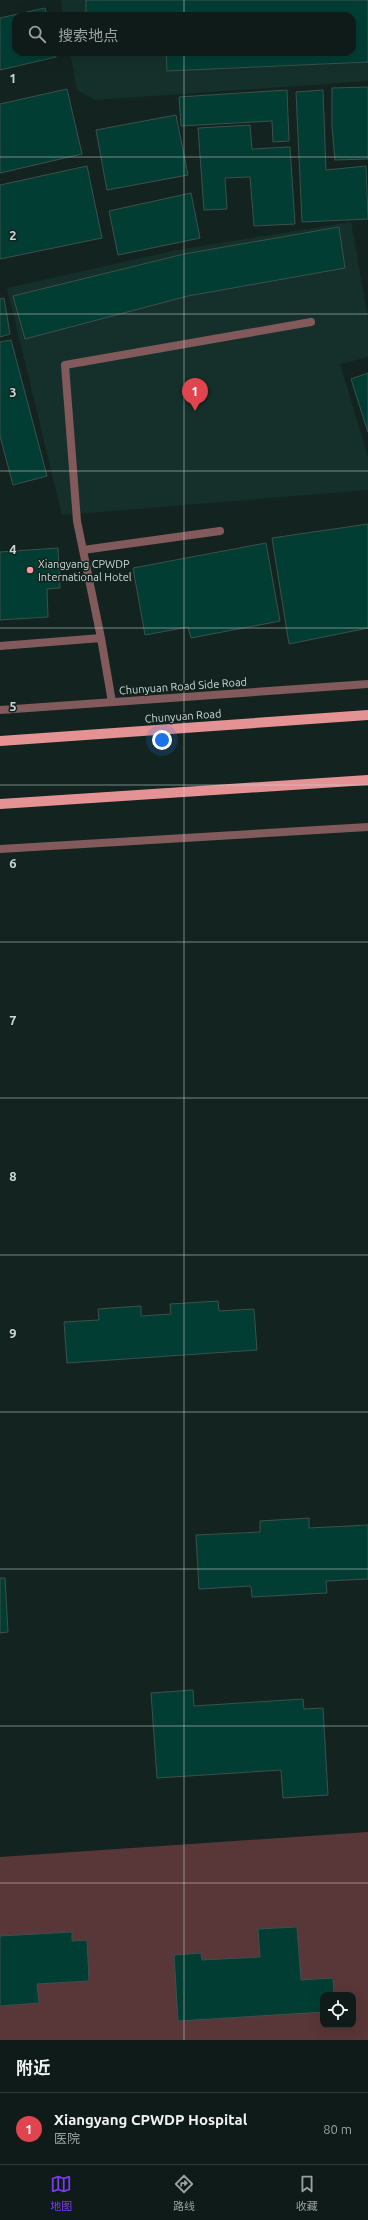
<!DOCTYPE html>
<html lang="zh">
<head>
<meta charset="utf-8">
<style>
  body { margin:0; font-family:Ubuntu,"Noto Sans SC",sans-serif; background:#172421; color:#f1f3f6 }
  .controls { position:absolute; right:12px; bottom:12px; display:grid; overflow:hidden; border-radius:8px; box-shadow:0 4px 16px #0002 }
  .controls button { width:36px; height:36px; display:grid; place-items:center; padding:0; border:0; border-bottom:1px solid #2e3937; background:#0e1b18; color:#f1f3f6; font:20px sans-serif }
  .you { position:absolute; left:162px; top:740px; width:14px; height:14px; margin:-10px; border:3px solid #fff; border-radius:50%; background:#1a73e8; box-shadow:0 0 0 6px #1a73e833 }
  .badge { display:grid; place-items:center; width:26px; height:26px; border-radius:50%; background:#7c3aed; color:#fff; font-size:13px; font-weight:700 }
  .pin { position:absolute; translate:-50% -33px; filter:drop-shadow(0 1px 2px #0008) }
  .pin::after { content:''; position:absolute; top:21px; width:14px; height:12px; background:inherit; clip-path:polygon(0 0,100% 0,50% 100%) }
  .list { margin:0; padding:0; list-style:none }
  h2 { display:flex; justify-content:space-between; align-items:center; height:52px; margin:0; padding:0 16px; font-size:17px }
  h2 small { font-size:13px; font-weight:400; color:#9ba1a2 }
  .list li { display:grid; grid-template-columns:26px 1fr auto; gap:12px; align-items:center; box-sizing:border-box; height:72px; padding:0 16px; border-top:1px solid #2e3937 }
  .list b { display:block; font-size:15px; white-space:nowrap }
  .list p { margin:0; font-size:13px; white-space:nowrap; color:#9ba1a2 }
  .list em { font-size:13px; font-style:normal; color:#9ba1a2 }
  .icon { flex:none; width:22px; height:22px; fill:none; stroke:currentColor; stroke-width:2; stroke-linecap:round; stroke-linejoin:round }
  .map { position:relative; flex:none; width:368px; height:2040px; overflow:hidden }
  .search { position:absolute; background:#0e1b18; box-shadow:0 4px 16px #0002; left:12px; right:12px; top:12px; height:44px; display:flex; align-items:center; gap:10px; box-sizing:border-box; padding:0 14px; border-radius:12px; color:#9ba1a2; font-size:15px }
  .sheet { height:124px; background:#0e1b18 }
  nav { display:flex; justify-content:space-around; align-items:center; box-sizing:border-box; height:56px; border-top:1px solid #2e3937; background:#0e1b18; font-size:11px; color:#9ba1a2 }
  nav a { display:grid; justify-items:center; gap:2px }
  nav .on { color:#7c3aed }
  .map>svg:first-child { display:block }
</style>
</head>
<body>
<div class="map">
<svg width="368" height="2040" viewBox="0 0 368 2040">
  <rect width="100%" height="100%" fill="#132420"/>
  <!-- built -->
  <path fill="#15302a" d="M61,0H368V81L95,100L77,90L70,52H352V16H63Z
    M351,222L368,318V357L340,364L368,457V490L62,515L7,288L177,250Z"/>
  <!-- green -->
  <path fill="#593637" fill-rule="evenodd" d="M368,1832V2040H0V1857ZM323,1995H353V2025H323Z"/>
  <!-- building -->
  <path fill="#023d33" stroke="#3d504c" d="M86,0H368V62L167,71L166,52H352V16H86Z
    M45,8L47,16H16V52H55L56,57L0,70V18Z
    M368,87V159L335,160L332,127V88Z
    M67,89L82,154L0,173V104Z
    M287,90L289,141L273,142L272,121L181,126L179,97Z
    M323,90L326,170L366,166L368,219L302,222L296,92Z
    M176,115L188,175L107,190L96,130Z
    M250,125L252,149L290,147L295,224L254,226L250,177L225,178L227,209L204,210L198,128Z
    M87,166L102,238L0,259V185Z
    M191,193L200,238L118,255L109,211Z
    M339,227L345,268L188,296L25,339L13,296L184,254Z
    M4,298L10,334L0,337V299Z
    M11,340L47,476L13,485L0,436V342Z
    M368,373V432L351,379Z
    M368,524V628L289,644L272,538Z
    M266,543L280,621L191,638L188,627L145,635L133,568Z
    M58,548L60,588L47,589L48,617L0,620V552Z
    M218,1301L219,1311L254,1309L257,1350L67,1363L64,1322L99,1320L98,1309L141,1306V1316L171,1314L170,1304Z
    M309,1518V1528L368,1525V1579L326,1581L327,1593L252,1597L251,1586L199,1589L196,1535L260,1532V1521Z
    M0,1578H5L8,1632L0,1633Z
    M193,1690L194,1706L303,1699L304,1709L323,1708L328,1795L283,1798L281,1770L157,1778L151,1693Z
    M297,1927L301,1980L333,1978L334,1995H323V2012L178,2021L174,1955L201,1953L202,1960L260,1957L258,1929Z
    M72,1932V1941L87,1940L89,1981L37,1984L39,2003L0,2006V1936Z"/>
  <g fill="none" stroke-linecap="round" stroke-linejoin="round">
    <!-- service -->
    <path stroke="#825a5b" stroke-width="8" d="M83,550L220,531
      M101,638L77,521L65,365L311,322
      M0,646L101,638L112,702"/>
    <!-- tertiary -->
    <path stroke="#825a5b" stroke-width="8" d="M0,710L368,684
      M0,849L368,827"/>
    <!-- primary -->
    <path stroke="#e59295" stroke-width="10" d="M0,741L368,715
      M0,804L368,780"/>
  </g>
  <!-- grid -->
  <path fill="none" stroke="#ccd7d4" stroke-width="1" stroke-opacity="0.55" d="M184,0V16M184,52V2040M0,157H368M0,314H368M0,471H368M0,628H368M0,785H368M0,942H368M0,1098H368M0,1255H368M0,1412H368M0,1569H368M0,1726H368M0,1883H368"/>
  <!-- markers -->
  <circle fill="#f59b9d" stroke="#132420" stroke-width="1.5" cx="30" cy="570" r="4"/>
  <g text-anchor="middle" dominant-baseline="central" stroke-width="3" stroke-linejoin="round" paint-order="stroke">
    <!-- poi labels -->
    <g font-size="11" fill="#ccd7d4" stroke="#132420" text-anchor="start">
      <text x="38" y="564">Xiangyang CPWDP<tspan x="38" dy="13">International Hotel</tspan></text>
    </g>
    <!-- street labels -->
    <g font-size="11" fill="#ccd7d4" stroke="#132420">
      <text transform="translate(183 686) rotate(-4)">Chunyuan Road Side Road</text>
      <text transform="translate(183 716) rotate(-4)">Chunyuan Road</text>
    </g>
  </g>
  <g font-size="13" text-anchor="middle" font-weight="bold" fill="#ccd7d4" stroke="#132420" stroke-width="3" stroke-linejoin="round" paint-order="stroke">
    <text x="13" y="83">1</text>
    <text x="13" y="240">2</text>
    <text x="13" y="397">3</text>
    <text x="13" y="554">4</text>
    <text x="13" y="711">5</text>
    <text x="13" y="868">6</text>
    <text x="13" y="1025">7</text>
    <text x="13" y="1181">8</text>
    <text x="13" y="1338">9</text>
  </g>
</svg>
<div class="controls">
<button><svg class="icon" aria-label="locate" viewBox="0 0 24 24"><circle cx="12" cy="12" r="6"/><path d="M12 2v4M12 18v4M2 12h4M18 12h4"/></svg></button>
</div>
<div class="you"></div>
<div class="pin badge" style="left:195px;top:411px;background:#e0444e">1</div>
<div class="search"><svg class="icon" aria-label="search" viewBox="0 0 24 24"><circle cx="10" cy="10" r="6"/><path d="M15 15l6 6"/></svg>搜索地点</div>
</div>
<section class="sheet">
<h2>附近<small></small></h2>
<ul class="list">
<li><span class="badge" style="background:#e0444e">1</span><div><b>Xiangyang CPWDP Hospital</b><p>医院</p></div><em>80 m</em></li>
</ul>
</section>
<nav>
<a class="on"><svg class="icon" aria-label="map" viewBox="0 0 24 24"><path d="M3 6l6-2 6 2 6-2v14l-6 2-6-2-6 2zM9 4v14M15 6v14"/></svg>地图</a>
<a><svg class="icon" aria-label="directions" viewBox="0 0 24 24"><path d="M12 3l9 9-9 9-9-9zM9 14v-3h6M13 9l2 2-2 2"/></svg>路线</a>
<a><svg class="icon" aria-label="saved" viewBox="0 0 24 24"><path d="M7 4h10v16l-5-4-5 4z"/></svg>收藏</a>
</nav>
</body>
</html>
